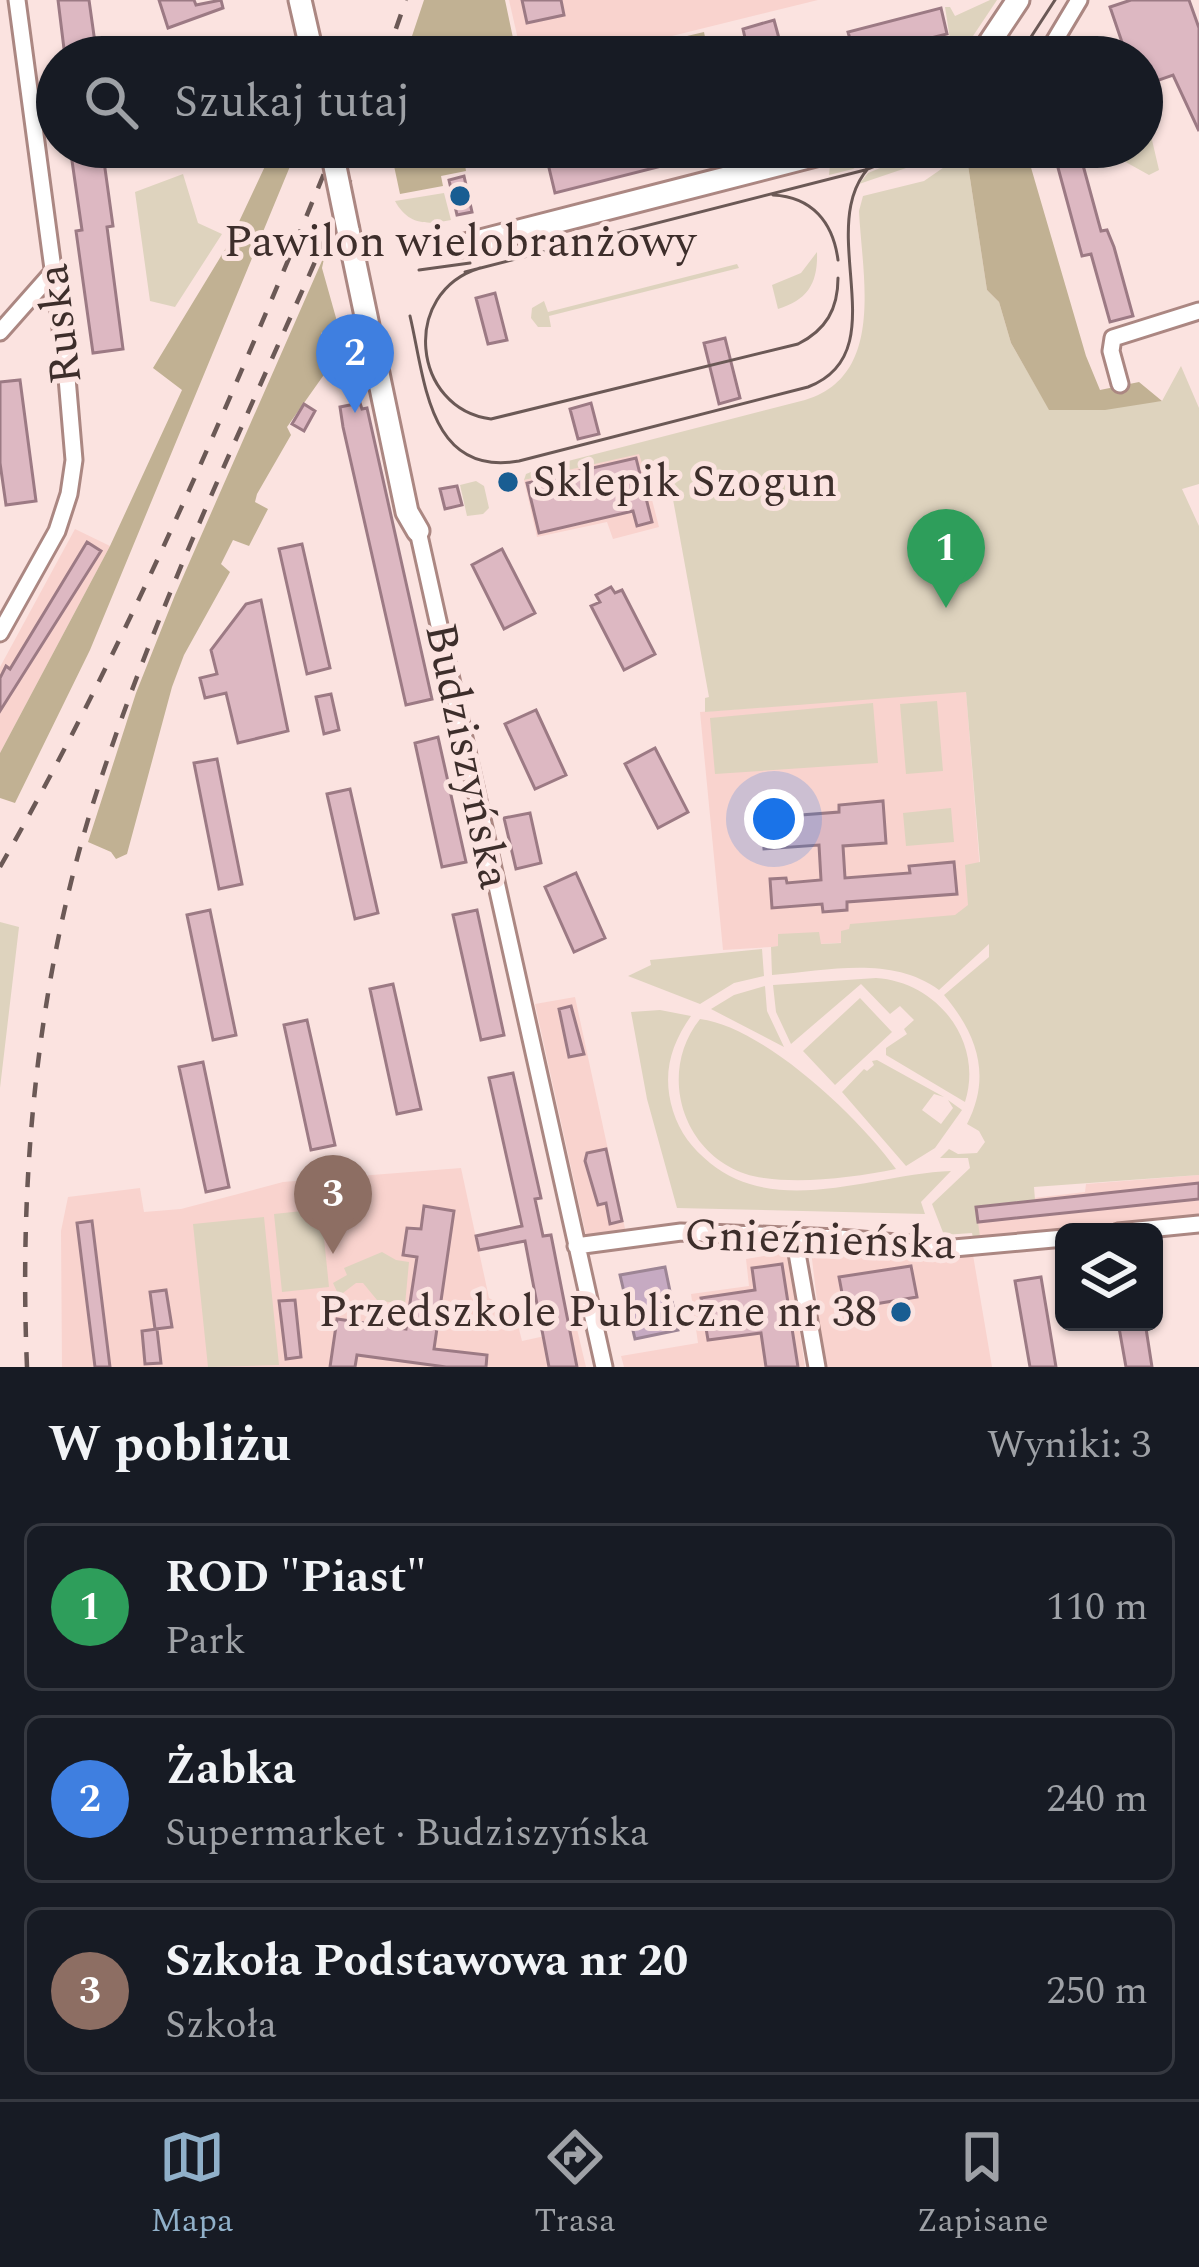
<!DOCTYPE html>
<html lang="pl">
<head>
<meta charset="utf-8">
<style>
  body { margin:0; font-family:Spectral,serif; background:#20242c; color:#f1f3f6 }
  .controls { position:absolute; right:36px; bottom:36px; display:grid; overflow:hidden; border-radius:18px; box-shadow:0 3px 9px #0004 }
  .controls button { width:108px; height:108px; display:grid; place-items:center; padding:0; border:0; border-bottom:3px solid #363941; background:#171b24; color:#f1f3f6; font:60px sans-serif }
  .you { position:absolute; left:774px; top:819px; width:42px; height:42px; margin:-30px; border:9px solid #fff; border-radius:50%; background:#1a73e8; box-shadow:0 0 0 18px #1a73e833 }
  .badge { display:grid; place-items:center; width:78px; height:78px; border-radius:50%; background:#90b0c9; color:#fff; font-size:39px; font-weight:700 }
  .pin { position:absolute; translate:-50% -99px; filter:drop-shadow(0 3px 6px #0008) }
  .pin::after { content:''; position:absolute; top:63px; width:42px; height:36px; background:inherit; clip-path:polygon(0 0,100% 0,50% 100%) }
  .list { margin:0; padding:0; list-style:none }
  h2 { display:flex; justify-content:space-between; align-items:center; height:156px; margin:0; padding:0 48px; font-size:51px }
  h2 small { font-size:39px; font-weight:400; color:#9ea1a6 }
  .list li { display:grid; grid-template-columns:78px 1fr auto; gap:36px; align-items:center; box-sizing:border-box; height:168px; margin:0 24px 24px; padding:0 24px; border:3px solid #363941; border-radius:18px }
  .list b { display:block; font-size:45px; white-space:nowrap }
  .list p { margin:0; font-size:39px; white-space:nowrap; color:#9ea1a6 }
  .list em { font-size:39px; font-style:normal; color:#9ea1a6 }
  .icon { flex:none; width:66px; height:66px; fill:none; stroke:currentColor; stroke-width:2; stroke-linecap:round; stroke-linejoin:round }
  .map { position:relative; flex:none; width:1199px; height:1367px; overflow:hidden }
  .search { position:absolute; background:#171b24; box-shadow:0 3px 9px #0004; left:36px; right:36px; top:36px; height:132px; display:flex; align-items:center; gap:30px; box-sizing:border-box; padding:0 42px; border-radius:66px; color:#9ea1a6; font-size:45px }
  .sheet { height:732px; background:#171b24 }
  nav { display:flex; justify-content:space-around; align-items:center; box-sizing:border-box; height:168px; border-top:3px solid #363941; background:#171b24; font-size:33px; color:#9ea1a6 }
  nav a { display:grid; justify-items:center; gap:6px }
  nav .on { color:#90b0c9 }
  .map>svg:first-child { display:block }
</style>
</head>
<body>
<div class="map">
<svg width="1199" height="1367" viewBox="0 0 1199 1367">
  <rect width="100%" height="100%" fill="#fbe3e0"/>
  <!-- built -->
  <path fill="#f9d3ce" d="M509,0H818L587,57H522Z
    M640,453L659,527L613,539L607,522L537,537L524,480Z
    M75,529L110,546L0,753V667Z
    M966,691L985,934L723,950L700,712Z
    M575,997L626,1233L587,1240L535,1004Z
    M461,1168L489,1298L515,1313L522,1341L577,1329L586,1367H62L61,1231L68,1197L140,1188L144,1212L181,1209L283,1182Z
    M1199,1175V1215L977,1239L974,1205L1085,1192L1086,1184Z
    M811,1251L973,1255L992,1367H825Z
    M788,1252L805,1367H624L621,1356L698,1343L691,1294L749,1286L746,1259Z"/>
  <!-- green -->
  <path fill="#ded3be" d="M990,0H997L959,57H902L912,54V49L950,39L945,7H950L955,16Z
    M1149,127L1159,170L1149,175L1122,160L1118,147H1142V129Z
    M873,147H890L853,169L829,175L830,165L839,158Z
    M931,147H946L909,167L859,184L868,173Z
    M966,152L987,290L999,302L1011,343L1049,409L1162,401L1181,366L1199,408V484L1182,489L1199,526V1175L1034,1187L1035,1200L976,1207L980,1237L973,1238L972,1233L944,1235L932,1204L970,1168L968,1158H940L949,1149L958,1154L977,1153L985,1142L979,1131L967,1124C992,1076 977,1034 944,995L989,957V944L939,990C891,955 827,971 772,975L771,947L778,946V934L819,932L821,944L841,943V931L849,929L850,924L955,915L968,905L965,865L980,862L966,692L705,712V698L709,697L666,461L643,466L639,454L524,480L526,474L541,468L805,400C886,376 862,276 859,211L863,196L924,181Z
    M183,174L198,223L222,234L175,307L150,301L135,192Z
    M444,193L451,220C427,225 408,225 395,201Z
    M817,252C818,283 808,300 778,309L772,285L801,273Z
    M737,264L739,268L549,316L551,327H538L531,318L532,308L544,301L548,312Z
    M476,481L484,486L489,508L483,514L467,516L460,485Z
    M937,701L943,771L906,774L900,704Z
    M873,703L878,763L715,774L710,718Z
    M951,808L954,842L906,846L903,813Z
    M0,922L19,927L0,1088Z
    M762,949L764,976L734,983L700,1004L628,976L651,965L650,960Z
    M876,978C938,982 984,1042 965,1102L886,1055V1048L907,1034L904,1029L914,1020L900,1006L890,1014L861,984L791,1044L776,1012L773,985Z
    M765,986L767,1011L784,1047L711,1009L734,995Z
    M860,998L892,1032L835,1085L803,1051Z
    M660,1010L691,1016C670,1046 662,1075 673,1111C680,1133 692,1148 710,1163C778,1218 873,1174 951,1171L921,1202L925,1214L677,1208L647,1099L631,1012Z
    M700,1019C763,1027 857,1115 896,1169C856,1177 804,1184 764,1178C688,1168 653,1078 700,1019Z
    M877,1060L944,1097L934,1094L922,1110L941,1124L953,1108L948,1100L962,1110L935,1148L906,1166L842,1092L864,1069L867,1071L874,1065L872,1061Z
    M321,1209L329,1287L282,1292L274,1214Z
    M264,1217L279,1365L208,1367L193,1224Z
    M382,1252L396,1260L409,1262L405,1305L377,1300L363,1283H356L339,1296L333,1283L347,1275L344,1268Z"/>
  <!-- forest -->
  <path fill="#c1b193" d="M424,0H505L517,57H405Z
    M704,32L709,57H634L632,49Z
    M274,147H298L90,650L15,803L0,798V753L110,546L182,390L153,368L229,243Z
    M390,147H462L466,171L441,176L443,186L400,194Z
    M974,147H1025L1086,356L1100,390L1139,382L1162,401L1105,410H1049L1011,343L999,302L987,290L966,152Z
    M325,254L322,268L338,325L321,333L328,369L287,427L291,435L257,494L255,502L268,509L249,546L233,540L221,564L230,572L184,655L172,687L127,854L116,859L111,852L88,842L136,693L175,595Z"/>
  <!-- water -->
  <path fill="#c6aac2" stroke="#9d8595" stroke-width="3" d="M665,1267L678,1330L635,1339L620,1275Z"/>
  <!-- building -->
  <path fill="#ddb8c2" stroke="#9c7a84" stroke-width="3" d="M58,0H89L97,57H65Z
    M159,0H194L196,5L221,0L223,8L168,28Z
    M522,0H561L564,15L527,23Z
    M1131,0H1189L1199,28V131L1173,75L1142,86V57H1127L1110,7Z
    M941,8L947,34L855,57L848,32Z
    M774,20L780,42L748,51L743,29Z
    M70,147H102L113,226L107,227L123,349L93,353L76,231L82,230Z
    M561,147H653L658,167L555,193L545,151Z
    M1078,147L1101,231L1107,230L1114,247L1133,316L1110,322L1091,254L1082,256L1054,153Z
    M464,176L472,212L457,215L449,180Z
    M495,293L507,340L488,344L476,298Z
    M725,338L740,398L719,404L704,343Z
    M20,380L36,501L6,505L0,463V382Z
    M360,403L362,409L367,408L432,699L406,705L343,427L340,407Z
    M591,403L599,434L578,439L570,409Z
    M304,404L315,411L304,431L292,424Z
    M636,458L652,522L637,526L633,511L539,533L527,483Z
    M457,486L462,505L445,509L440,489Z
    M87,542L101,551L0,711V678L6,666L10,669Z
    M302,544L330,668L307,674L279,549Z
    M502,549L535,613L504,629L472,565Z
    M611,587L615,593L622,590L655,654L624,670L591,606L600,602L596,595Z
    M261,600L288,731L238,743L226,693L205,698L200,678L217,674L211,650L246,604Z
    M331,694L339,730L324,734L316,697Z
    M536,710L566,775L535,789L505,724Z
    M438,737L466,862L442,867L415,743Z
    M655,748L688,812L658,828L625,764Z
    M217,759L242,884L219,889L194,763Z
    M350,789L378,913L355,919L327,794Z
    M883,801L886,843L843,846L845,878L910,873L909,866L954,862L957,894L847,902V910L823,912L822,904L772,908L770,879L786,878L787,883L821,880L819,845L764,849L761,818L839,812V805Z
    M530,813L541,863L516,869L504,818Z
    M576,873L605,938L574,952L545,887Z
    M210,910L236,1035L213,1040L187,915Z
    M477,910L504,1035L481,1040L453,915Z
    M393,984L421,1109L397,1114L370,989Z
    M571,1006L584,1054L569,1057L559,1009Z
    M307,1020L335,1145L311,1150L284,1025Z
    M203,1062L229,1187L206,1192L179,1067Z
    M513,1073L541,1198L535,1199L543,1236L551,1235L577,1367H549L525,1241L479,1250L476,1236L522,1226L489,1078Z
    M606,1149L622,1221L610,1224L606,1203L598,1205L585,1161L587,1153Z
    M1199,1183V1199L978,1222L976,1207Z
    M424,1206L454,1211L434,1349L487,1355L486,1367H446L357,1355L355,1367H330L337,1319L406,1329L417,1257L403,1255L407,1228L421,1229Z
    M92,1221L110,1367H95L77,1223Z
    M782,1264L798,1367H766L761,1333L708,1340L701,1298L755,1290L752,1268Z
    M911,1266L917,1297L845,1309L839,1277Z
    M1041,1277L1056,1367H1030L1015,1281Z
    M166,1290L172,1327L155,1329L150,1292Z
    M295,1300L301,1357L286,1359L279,1301Z
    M1118,1322H1145L1152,1367H1126Z
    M157,1329L161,1363L145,1364L142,1331Z"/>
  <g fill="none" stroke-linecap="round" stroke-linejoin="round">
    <defs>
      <path id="street" d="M1045,57L1079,0
        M0,332L54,271
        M1120,384L1111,351L1113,338L1199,311
        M418,531L604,1367
        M0,633L57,531L69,494L74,460L66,366L17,0
        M1118,1232L1199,1224
        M794,1236L817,1367
        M576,1246L681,1232L839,1238L954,1248L1064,1238"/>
      <path id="secondary" d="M300,0L313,57
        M980,57L1018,0
        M348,230L407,512L418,531
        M461,246L847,147"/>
    </defs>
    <!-- street casing -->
    <use href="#street" stroke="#ab8782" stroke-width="21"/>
    <!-- secondary casing -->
    <use href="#secondary" stroke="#ab8782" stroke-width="27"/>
    <!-- street -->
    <use href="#street" stroke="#fff" stroke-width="15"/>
    <!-- secondary -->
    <use href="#secondary" stroke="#fff" stroke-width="21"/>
    <!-- tram -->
    <path stroke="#6b5956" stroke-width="3" d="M1018,57L1055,0
      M773,195C812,197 833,222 838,260
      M480,268C400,292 412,409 491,419L798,344C826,330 838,309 838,278
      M419,270L470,263
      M465,272L865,170L922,147
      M410,316C425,379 428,477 519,461L808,387C907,349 796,206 888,152"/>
    <!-- rail -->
    <path stroke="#6b5956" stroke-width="4.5" stroke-dasharray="15 15" stroke-linecap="butt" d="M386,57L406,0
      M0,867C132,636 234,392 335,147
      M27,1367C19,1181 36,989 91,810C162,581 273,368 364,147"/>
    <defs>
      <path id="secondary-bridge" d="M331,147L348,230"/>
    </defs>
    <!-- secondary-bridge casing -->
    <use href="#secondary-bridge" stroke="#ab8782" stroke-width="27" stroke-linecap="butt"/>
    <!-- secondary-bridge -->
    <use href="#secondary-bridge" stroke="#fff" stroke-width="21"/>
  </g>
  <!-- markers -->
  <g fill="#195d92" stroke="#fbe3e0" stroke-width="4.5">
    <circle cx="460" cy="196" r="12"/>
    <circle cx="508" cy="482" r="12"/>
    <circle cx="901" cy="1312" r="12"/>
  </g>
  <g text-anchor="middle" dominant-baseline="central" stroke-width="10" stroke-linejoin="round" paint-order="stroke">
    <!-- poi labels -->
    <g font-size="45" fill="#3d2e2b" stroke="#fbe3e0">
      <text x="460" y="242">Pawilon wielobranżowy</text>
      <text x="532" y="482" text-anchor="start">Sklepik Szogun</text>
      <text x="877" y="1312" text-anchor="end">Przedszkole Publiczne nr 38</text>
    </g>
    <!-- street labels -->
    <g font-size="45" fill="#3d2e2b" stroke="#fbe3e0">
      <text transform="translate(60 324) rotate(-97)">Ruska</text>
      <text transform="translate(467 756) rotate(78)">Budziszyńska</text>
      <text transform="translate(820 1240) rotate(2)">Gnieźnieńska</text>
    </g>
  </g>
</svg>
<div class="controls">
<button><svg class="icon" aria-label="layers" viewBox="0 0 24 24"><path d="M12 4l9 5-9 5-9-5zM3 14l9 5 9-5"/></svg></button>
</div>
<div class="you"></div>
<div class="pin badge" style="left:946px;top:608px;background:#2e9e5b">1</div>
<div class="pin badge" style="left:355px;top:413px;background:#3f7fe0">2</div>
<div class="pin badge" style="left:333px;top:1254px;background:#8d6e63">3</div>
<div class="search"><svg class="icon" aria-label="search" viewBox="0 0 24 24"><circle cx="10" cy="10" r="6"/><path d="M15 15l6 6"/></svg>Szukaj tutaj</div>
</div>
<section class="sheet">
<h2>W pobliżu<small>Wyniki: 3</small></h2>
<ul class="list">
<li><span class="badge" style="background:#2e9e5b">1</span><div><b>ROD &quot;Piast&quot;</b><p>Park</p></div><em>110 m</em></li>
<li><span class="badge" style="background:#3f7fe0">2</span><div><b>Żabka</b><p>Supermarket · Budziszyńska</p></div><em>240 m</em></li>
<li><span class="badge" style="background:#8d6e63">3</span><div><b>Szkoła Podstawowa nr 20</b><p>Szkoła</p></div><em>250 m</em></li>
</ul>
</section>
<nav>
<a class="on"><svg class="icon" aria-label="map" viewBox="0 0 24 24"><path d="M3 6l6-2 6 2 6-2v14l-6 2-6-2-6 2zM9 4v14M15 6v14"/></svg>Mapa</a>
<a><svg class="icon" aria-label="directions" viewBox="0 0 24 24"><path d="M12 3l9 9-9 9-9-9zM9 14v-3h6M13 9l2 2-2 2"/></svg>Trasa</a>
<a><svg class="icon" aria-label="saved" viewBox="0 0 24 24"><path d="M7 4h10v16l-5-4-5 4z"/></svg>Zapisane</a>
</nav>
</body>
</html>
